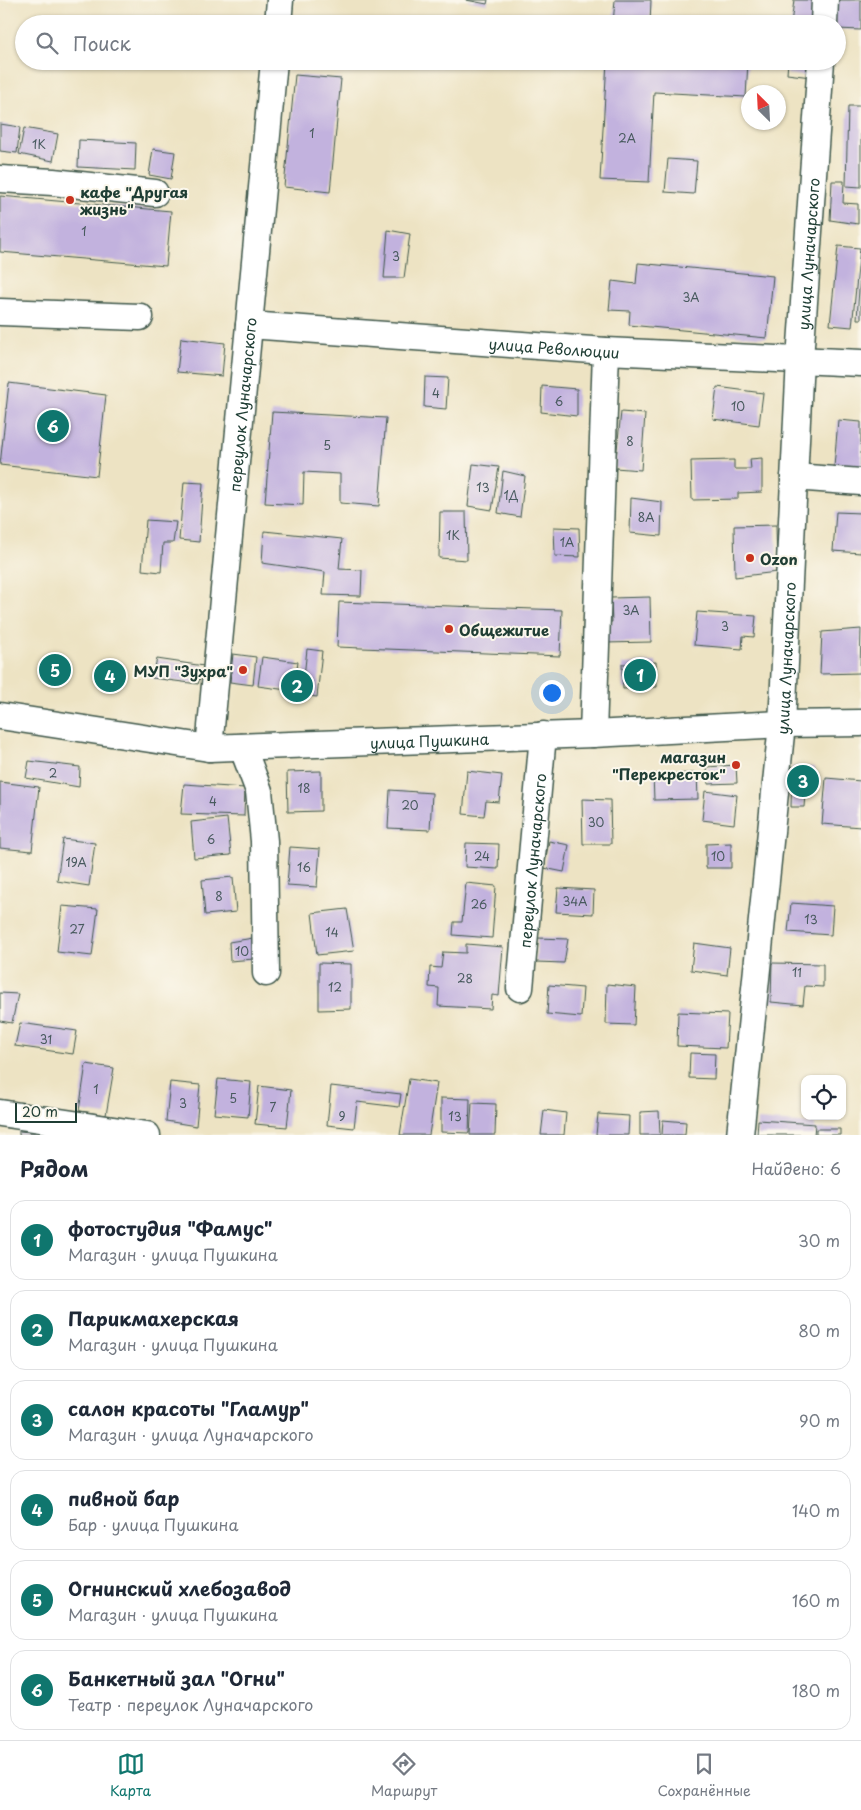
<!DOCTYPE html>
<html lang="ru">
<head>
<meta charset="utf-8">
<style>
  body { margin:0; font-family:"Playpen Sans",sans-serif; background:#f6f6f7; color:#1f2937 }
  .controls { position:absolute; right:15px; bottom:15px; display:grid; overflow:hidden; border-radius:10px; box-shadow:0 1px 4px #0004 }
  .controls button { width:45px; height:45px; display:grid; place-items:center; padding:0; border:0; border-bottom:1px solid #e0e1e3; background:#fff; color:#1f2937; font:25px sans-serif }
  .compass { position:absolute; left:741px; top:85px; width:45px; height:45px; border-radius:50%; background:#fff; box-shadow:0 1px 4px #0004; rotate:336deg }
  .scale { position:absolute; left:15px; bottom:12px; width:62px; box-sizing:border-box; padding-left:5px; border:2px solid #1f3d34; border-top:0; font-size:14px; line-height:18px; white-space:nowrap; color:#1f3d34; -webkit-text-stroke:4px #fbf7ec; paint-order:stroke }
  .you { position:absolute; left:551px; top:692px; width:18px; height:18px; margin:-12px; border:4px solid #fff; border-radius:50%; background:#1a73e8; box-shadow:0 0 0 8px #1a73e833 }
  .badge { display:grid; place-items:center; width:32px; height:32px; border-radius:50%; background:#0f766e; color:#fff; font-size:16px; font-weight:700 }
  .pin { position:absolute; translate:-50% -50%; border:2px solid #fff; box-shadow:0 1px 5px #0006 }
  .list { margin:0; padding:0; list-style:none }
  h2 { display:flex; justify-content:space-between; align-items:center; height:65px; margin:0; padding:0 20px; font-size:21px }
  h2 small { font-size:16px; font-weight:400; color:#747a83 }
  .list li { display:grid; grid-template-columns:32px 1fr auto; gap:15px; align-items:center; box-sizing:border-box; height:80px; margin:0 10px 10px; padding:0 10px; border:1px solid #e0e1e3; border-radius:15px }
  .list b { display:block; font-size:19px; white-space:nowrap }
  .list p { margin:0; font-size:16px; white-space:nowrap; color:#747a83 }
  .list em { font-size:16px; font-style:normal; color:#747a83 }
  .icon { flex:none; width:28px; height:28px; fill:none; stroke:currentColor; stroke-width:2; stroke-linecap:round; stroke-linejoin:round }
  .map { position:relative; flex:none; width:861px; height:1135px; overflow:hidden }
  .search { position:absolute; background:#fff; box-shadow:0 1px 4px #0004; left:15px; right:15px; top:15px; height:55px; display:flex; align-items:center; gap:12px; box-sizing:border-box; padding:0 18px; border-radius:28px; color:#747a83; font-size:19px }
  .sheet { height:605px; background:#fff }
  nav { display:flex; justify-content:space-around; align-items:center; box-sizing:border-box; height:70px; border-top:1px solid #e0e1e3; background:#fff; font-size:14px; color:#747a83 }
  nav a { display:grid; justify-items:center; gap:2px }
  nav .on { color:#0f766e }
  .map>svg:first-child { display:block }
</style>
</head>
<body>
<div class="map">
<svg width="861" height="1135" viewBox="0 0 861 1135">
  <rect width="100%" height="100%" fill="#fbf7ec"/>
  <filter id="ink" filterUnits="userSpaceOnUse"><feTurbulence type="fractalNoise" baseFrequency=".02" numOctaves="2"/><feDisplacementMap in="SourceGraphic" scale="10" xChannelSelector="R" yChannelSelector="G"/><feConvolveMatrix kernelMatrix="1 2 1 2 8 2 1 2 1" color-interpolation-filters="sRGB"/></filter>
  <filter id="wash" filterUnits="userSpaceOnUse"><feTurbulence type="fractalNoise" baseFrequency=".0096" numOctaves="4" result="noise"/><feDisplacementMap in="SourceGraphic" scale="20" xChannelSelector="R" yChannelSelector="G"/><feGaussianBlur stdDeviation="1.12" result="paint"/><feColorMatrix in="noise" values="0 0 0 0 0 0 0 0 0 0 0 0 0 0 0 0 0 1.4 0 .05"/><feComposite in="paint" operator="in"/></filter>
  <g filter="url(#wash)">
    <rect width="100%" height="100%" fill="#ede3c3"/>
    <g id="blocks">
      <!-- building -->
      <path fill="#c2b2de" d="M466,0H488L487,4Z
        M615,0H651L650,24H613Z
        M794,0H817L815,24H791Z
        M834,0H861V30L837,29V24H833Z
        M607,61H748L746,97L654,92L649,182L600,180Z
        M788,61H812L811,77L787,74Z
        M295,75L341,79L330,192L284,187Z
        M848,106H861V187L846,186Z
        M0,124L20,127L17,153L0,151Z
        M24,128L58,134L53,161L19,154Z
        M79,140L136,143L135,170L78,167Z
        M153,149L175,152L171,179L149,175Z
        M668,159L697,161L694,194L665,192Z
        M832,181H844L843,203L858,204V224L830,220Z
        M0,196L171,211L166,266L0,252Z
        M388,230L410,234L404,278H384Z
        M838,246L860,248L852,327L830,325Z
        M638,263L773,276L767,338L629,325L630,311L609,310L612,281L636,284Z
        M860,274L861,275V319H857Z
        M181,338L225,343L222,376L177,372Z
        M425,377L448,378L446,409L424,407Z
        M9,383L106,395L97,476L0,465Z
        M542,386L577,389V416L541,412Z
        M717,387L763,393L759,425L713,419Z
        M272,412L386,418L379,506L340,503V474L304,472L303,505L265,503Z
        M621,412L645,414L641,470L615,468Z
        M838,420L861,422V469L834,467Z
        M762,458V492L738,493V499L692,500L691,461L734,460V469H751L750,459Z
        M473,464L499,467L492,510L468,506Z
        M503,471L525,476L520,517L498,513Z
        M184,482L203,483L199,542L179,540Z
        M631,498L662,502L661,536L630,533Z
        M440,512H466L467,560L439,558Z
        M836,512L861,513V553L833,551Z
        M146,520L176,522L173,543H163L161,572L142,570Z
        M776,525L777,572L735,577L734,526Z
        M554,527L579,528L580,557L555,556Z
        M264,531L342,539L339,569L362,570L361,596L323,595L325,572L262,563Z
        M650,597L651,642L605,643L604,622H612L611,598Z
        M339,602L562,610L560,656L337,647Z
        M697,612L756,616L754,637L743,636L742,649L694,645Z
        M861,629L860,673L820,674L822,632Z
        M307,649L322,651L317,697L302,695Z
        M233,654L256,657L253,685L230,682Z
        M262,657L298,662L294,691L258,686Z
        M157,659L204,666L198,684L152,678Z
        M656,662L657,687L623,689L622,664Z
        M29,761L80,767L79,787L26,778Z
        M736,765L737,783L708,784L707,767Z
        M792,767H815L814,794H805L804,807H791Z
        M321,771V811L288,812L287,772Z
        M467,771L502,775L499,802L486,801L484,816L463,814Z
        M697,773L698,799L654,800L653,774Z
        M826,778L861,781V827L822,824Z
        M0,782L39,787L32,851L0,848Z
        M184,784L245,788L244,816L181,814Z
        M390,790L432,793L430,830L388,828Z
        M705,791L737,795L734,824L702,820Z
        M582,799L610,800L611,844H583Z
        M227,818L231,855L194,858L191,822Z
        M63,839L95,843L89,886L57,881Z
        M549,841L569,845L564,872L544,868Z
        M466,843L499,844L498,869L465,867Z
        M731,843V868H706V844Z
        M290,847L320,849L317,887L287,885Z
        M233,877L236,912L205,915L202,880Z
        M466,883L496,886L492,938L453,935L454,922H462Z
        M558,888L594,890L593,914L556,912Z
        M791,903L833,906L831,935L788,932Z
        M62,906L98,909L92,956L57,952Z
        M347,909L354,951L317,955L312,913Z
        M253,938L254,959L230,961L229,942Z
        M537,938L568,939L564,963L536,962Z
        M694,943L730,948L727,975L691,970Z
        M466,944L503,947L499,996L492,995L491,1009L438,1006L439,988L429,987L430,967L441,968L443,952L466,953Z
        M319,963L351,964V1009L319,1010Z
        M772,963L823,964V987L805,986L803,1005L771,1002Z
        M607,984L636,987L634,1025L606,1024Z
        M549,985L583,988L581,1017L547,1014Z
        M0,993L18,994L12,1023L0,1021Z
        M678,1012L728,1014L726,1048L677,1046Z
        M20,1023L77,1031L73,1054L15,1046Z
        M690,1053L715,1054L714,1079L689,1078Z
        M86,1064L114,1068L106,1115L79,1111Z
        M218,1079L251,1082L248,1117L214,1114Z
        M409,1079L437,1083L429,1135H400Z
        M170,1082L200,1085L196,1126L166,1121Z
        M259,1086L291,1090L287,1127L255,1124Z
        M331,1086L401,1094L399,1107L357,1102L354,1128L327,1125Z
        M441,1098L470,1099L469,1133L441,1132Z
        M472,1103L496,1104L495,1135H470Z
        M544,1110L566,1113L564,1135H541Z
        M659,1111L660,1135H640V1112Z
        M598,1114L629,1116L628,1135H596Z
        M663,1120L686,1122L685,1135H662Z
        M758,1120L815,1124L814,1135H757Z
        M816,1129H840V1135H816Z
        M19,1131L52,1134V1135H19Z"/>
    </g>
  </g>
  <g filter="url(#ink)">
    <use href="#blocks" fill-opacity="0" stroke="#3e5649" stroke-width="1"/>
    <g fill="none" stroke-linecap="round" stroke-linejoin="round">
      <defs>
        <g id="minor">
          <path d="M278,24L280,0"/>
          <path d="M824,24L825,0"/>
          <path d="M0,179L53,182L155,193"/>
          <path d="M0,312L140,317"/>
          <path id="s1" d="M249,325L606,351L861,363"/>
          <path d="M794,477L861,482"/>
          <path id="s2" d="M0,716L209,748L593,734L782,724L861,723"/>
          <path d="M593,734L606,351"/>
          <path d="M240,747L245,754L259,791L264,841L266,973"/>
          <path id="s3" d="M209,748L274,61"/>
          <path id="s4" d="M520,988L543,735"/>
          <path d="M0,1113L147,1135"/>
          <path id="s5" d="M740,1135L782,724L800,359L821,61"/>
        </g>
      </defs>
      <!-- minor casing -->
      <use href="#minor" stroke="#3e5649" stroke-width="29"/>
      <!-- minor -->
      <use href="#minor" stroke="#fff" stroke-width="26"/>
    </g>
  </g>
  <!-- markers -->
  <g fill="#c8321e" stroke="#fbf7ec" stroke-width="2">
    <circle cx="70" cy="200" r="5"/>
    <circle cx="750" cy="558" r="5"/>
    <circle cx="449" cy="629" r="5"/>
    <circle cx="243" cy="670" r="5"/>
    <circle cx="736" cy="765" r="5"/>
  </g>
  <g text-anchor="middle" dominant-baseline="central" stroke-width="4" stroke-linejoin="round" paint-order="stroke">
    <!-- number labels -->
    <g font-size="12" fill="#485a5e">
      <text x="312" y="133">1</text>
      <text x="627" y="138">2А</text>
      <text x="39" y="144">1К</text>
      <text x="84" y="231">1</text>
      <text x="396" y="256">3</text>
      <text x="691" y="297">3А</text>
      <text x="436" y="393">4</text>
      <text x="559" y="401">6</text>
      <text x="738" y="406">10</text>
      <text x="630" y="441">8</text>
      <text x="327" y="445">5</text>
      <text x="483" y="487">13</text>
      <text x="511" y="495">1Д</text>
      <text x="646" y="517">8А</text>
      <text x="453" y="535">1К</text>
      <text x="567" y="542">1А</text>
      <text x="631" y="610">3А</text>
      <text x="725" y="626">3</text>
      <text x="53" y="773">2</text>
      <text x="304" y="788">18</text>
      <text x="213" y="801">4</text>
      <text x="410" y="805">20</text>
      <text x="596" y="822">30</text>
      <text x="211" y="839">6</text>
      <text x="482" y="856">24</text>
      <text x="718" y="856">10</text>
      <text x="76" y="862">19А</text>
      <text x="304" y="867">16</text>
      <text x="219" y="896">8</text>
      <text x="575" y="901">34А</text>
      <text x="479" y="904">26</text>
      <text x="811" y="919">13</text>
      <text x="77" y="929">27</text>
      <text x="332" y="932">14</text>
      <text x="242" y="951">10</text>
      <text x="797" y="972">11</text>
      <text x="465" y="978">28</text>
      <text x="335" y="987">12</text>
      <text x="46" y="1039">31</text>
      <text x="96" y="1089">1</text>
      <text x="233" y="1098">5</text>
      <text x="183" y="1103">3</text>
      <text x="273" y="1107">7</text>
      <text x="342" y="1116">9</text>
      <text x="455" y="1116">13</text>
    </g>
    <!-- poi labels -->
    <g font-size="15" font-weight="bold" fill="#1f3d34" stroke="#fbf7ec" text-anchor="start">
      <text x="80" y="191">кафе "Другая<tspan x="80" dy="17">жизнь"</tspan></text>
      <text x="760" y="558">Ozon</text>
      <text x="459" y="629">Общежитие</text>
      <text x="233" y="670" text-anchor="end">МУП "Зухра"</text>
      <text x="726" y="756" text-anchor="end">магазин<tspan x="726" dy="17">"Перекресток"</tspan></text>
    </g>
    <!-- street labels -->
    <g font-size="15" fill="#1f3d34" stroke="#fbf7ec">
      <text stroke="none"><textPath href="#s5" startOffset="884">улица Луначарского</textPath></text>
      <text stroke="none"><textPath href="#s1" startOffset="306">улица Революции</textPath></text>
      <text stroke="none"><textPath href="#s3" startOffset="345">переулок Луначарского</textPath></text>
      <text stroke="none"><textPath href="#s5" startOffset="479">улица Луначарского</textPath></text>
      <text stroke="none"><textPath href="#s2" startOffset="432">улица Пушкина</textPath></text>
      <text stroke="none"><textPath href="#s4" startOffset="128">переулок Луначарского</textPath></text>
    </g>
  </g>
</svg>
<div class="controls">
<button><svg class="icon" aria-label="locate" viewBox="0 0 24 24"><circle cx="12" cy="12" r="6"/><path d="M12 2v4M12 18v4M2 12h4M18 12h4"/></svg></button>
</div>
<svg class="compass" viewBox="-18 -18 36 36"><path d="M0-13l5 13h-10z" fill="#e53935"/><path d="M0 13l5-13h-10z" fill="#747a83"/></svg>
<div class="scale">20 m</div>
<div class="you"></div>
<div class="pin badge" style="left:640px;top:675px">1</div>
<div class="pin badge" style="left:297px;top:686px">2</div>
<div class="pin badge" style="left:803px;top:781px">3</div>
<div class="pin badge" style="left:110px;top:676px">4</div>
<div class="pin badge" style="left:55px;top:670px">5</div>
<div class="pin badge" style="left:53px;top:426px">6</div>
<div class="search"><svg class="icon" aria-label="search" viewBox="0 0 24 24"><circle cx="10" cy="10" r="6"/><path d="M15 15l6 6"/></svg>Поиск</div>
</div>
<section class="sheet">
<h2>Рядом<small>Найдено: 6</small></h2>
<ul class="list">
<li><span class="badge">1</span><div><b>фотостудия &quot;Фамус&quot;</b><p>Магазин · улица Пушкина</p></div><em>30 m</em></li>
<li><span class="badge">2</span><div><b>Парикмахерская</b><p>Магазин · улица Пушкина</p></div><em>80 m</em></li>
<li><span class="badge">3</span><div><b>салон красоты &quot;Гламур&quot;</b><p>Магазин · улица Луначарского</p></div><em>90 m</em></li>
<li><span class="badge">4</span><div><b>пивной бар</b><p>Бар · улица Пушкина</p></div><em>140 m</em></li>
<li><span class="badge">5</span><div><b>Огнинский хлебозавод</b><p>Магазин · улица Пушкина</p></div><em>160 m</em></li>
<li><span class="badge">6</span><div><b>Банкетный зал &quot;Огни&quot;</b><p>Театр · переулок Луначарского</p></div><em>180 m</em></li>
</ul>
</section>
<nav>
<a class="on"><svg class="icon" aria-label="map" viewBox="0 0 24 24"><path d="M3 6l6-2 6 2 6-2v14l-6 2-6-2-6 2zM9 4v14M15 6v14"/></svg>Карта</a>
<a><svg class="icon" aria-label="directions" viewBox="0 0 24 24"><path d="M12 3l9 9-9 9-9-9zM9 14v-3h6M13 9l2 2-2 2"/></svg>Маршрут</a>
<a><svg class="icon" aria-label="saved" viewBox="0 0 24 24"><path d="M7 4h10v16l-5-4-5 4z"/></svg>Сохранённые</a>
</nav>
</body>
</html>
